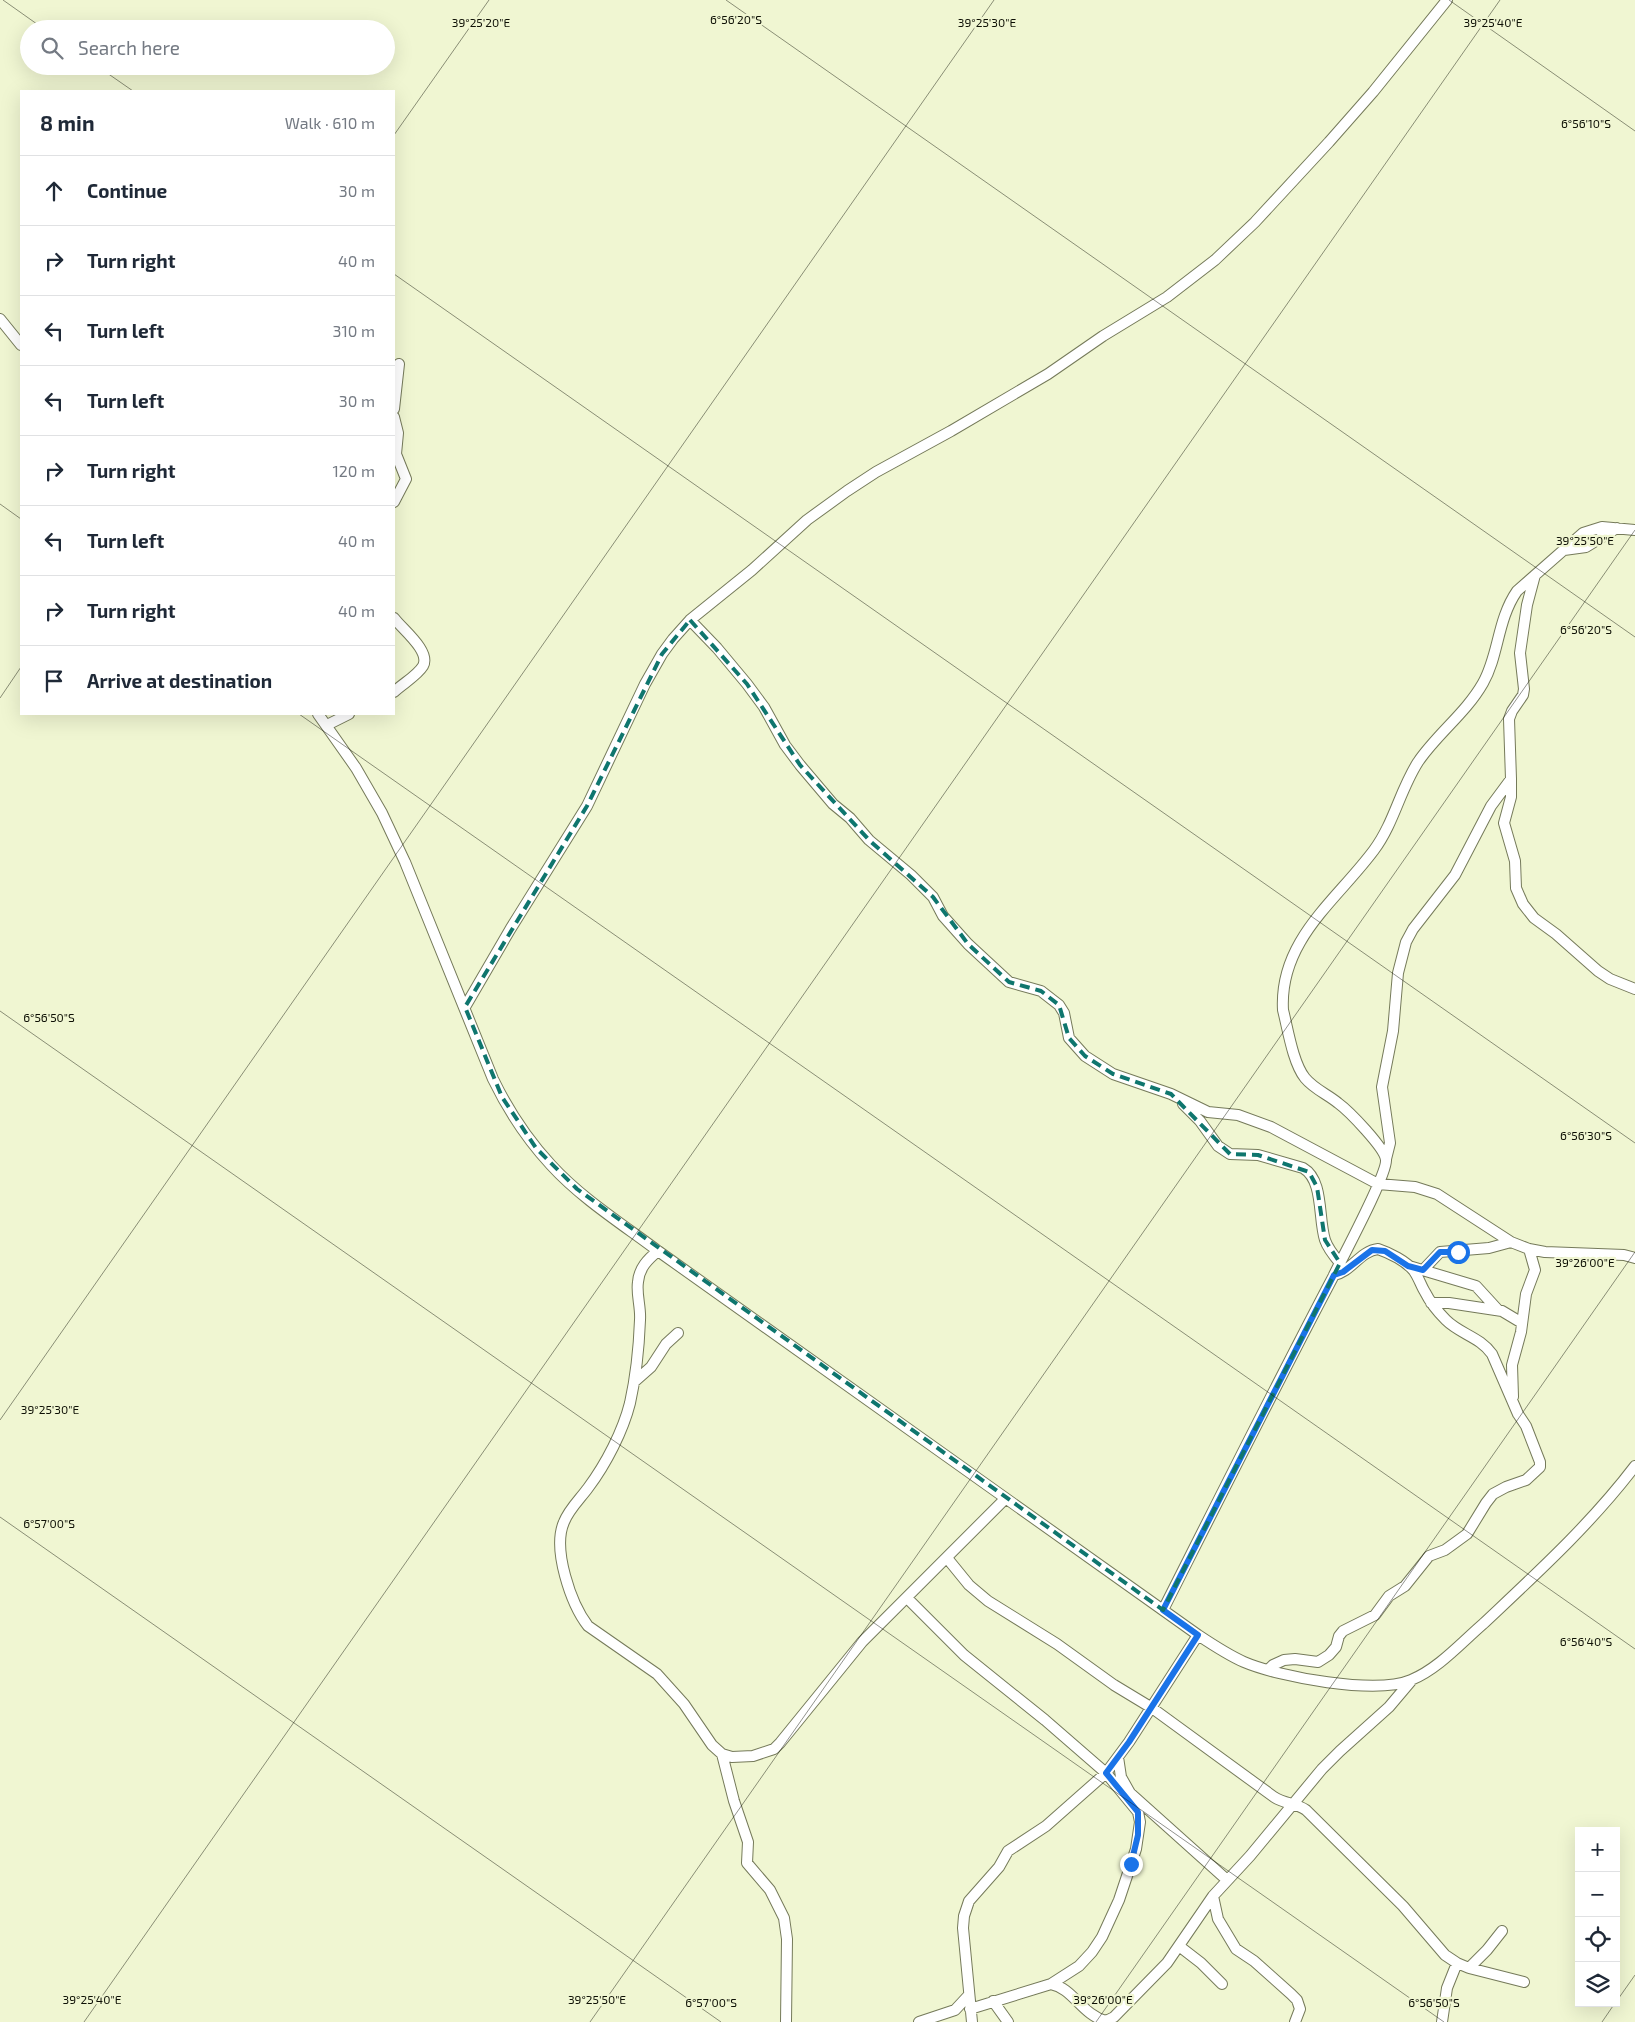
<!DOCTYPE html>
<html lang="en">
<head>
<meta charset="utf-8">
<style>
  body { margin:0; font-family:"Exo 2",sans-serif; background:#f2f2f3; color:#1f2937 }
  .controls { position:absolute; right:15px; bottom:15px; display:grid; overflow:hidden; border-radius:0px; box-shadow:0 5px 20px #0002 }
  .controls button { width:45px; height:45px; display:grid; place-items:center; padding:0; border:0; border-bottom:1px solid #e0e1e3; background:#fff; color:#1f2937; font:25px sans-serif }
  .stop { position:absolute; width:15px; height:15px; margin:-11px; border:4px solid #1a73e8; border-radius:50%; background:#fff }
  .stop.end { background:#1a73e8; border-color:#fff; box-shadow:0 1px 5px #0008 }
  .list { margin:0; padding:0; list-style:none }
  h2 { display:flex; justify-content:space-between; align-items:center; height:65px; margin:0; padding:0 20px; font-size:21px }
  h2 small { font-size:16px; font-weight:400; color:#747a83 }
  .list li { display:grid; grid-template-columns:32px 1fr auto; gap:15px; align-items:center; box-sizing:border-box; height:70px; padding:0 20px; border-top:1px solid #e0e1e3 }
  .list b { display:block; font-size:19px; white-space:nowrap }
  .list em { font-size:16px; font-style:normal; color:#747a83 }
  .icon { flex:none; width:28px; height:28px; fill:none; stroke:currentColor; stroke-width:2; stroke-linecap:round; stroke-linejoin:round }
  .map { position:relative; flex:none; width:1635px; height:2022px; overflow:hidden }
  .search { position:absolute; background:#fff; box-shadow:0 5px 20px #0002; left:20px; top:20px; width:375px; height:55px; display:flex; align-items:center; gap:12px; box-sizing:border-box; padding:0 18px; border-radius:28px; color:#747a83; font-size:19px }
  .panel { position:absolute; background:#fff; box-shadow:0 5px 20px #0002; left:20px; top:90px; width:375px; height:625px; border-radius:0px }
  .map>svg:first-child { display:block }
</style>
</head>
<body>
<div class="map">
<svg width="1635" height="2022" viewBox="0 0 1635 2022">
  <rect width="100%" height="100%" fill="#f0f6d2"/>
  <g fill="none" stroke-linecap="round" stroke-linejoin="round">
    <defs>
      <path id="minor" d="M0,319L21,345
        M394,409L399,364
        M394,417L398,433L396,454L406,479L394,502
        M1564,550L1586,547L1617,528
        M394,618C402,629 431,651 423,666C417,676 402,684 394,692
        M690,620L717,648L747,684L764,707L785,745L800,765L833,804L850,818L869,840L911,875L933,897L943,916L968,944L1009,982L1041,991L1059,1005L1064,1013L1069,1038L1085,1056L1113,1074L1171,1094L1208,1112L1238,1115L1271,1127L1378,1184L1415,1187L1437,1194L1511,1242L1529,1249L1545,1252L1624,1255L1635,1258
        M318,714L356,768L382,813L405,862L493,1079C508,1110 527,1139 551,1165C581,1198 622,1224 658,1251L1198,1635C1213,1645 1228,1655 1244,1662C1279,1677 1376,1695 1411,1680C1438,1669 1461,1643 1483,1624C1536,1574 1591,1524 1635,1466
        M327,725L349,714
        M1511,779V797L1504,823L1515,861L1516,888L1523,904L1534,918L1556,934L1598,971L1610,979L1635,989
        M465,1007L511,928L587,806L645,684L662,654L673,639L690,620L752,570L807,520L847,491L876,472L951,431L1048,374L1103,336L1167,297L1215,260L1255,222L1329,142L1373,92L1447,0
        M1183,1104L1200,1121L1218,1146L1230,1154L1258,1155L1303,1168C1324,1180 1318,1218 1325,1240C1328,1249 1334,1256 1340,1263
        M1386,1159L1390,1143L1382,1087L1393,1031L1398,973L1406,942L1413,929L1455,875L1491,806L1511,779L1509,719L1512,711L1523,695L1524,689L1520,653L1527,605L1535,575
        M658,1251C648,1259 639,1268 638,1282C636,1294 641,1307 640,1320C639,1347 636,1376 630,1403C623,1431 606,1464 588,1488C580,1499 569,1509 564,1522C552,1549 571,1604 588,1626L657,1674L684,1704L712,1745L722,1754L732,1757L753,1756L774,1749L780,1743L862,1642L1005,1499
        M1409,1266L1476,1286L1498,1310
        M1423,1270L1440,1252L1489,1248L1511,1242
        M1431,1303H1449L1502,1311L1522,1323
        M634,1382L651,1367L666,1344L678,1333
        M1513,1397L1512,1365L1521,1332L1526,1294L1535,1270L1529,1249
        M947,1558L969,1585L988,1601L1057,1644L1114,1685L1152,1708L1274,1797C1285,1804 1296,1803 1306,1810L1403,1906L1445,1955L1457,1963L1469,1968L1524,1982
        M907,1598L964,1655L1045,1720L1106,1773L1138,1812L1140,1822L1136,1849L1119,1900L1102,1937L1092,1952L1079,1966L1051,1984L970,2009
        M1163,1610C1219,1499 1275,1387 1333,1277C1342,1258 1387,1175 1386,1160C1385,1148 1349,1111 1338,1103C1327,1094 1314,1089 1305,1078C1293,1063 1288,1030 1283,1010C1279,940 1337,900 1374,850C1394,823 1400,790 1418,762C1437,734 1466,713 1483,683C1499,655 1497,620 1517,591L1583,533L1602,527L1635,530
        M1268,1670L1273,1665L1284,1660L1295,1659L1318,1662L1329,1655L1336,1647L1339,1636L1343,1631L1375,1615L1389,1596L1405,1586L1429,1556L1445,1550L1467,1534L1486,1503L1493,1494L1506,1487L1526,1480L1540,1467V1462L1526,1426L1518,1414L1492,1354C1480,1337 1460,1334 1446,1320C1438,1312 1430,1302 1425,1292C1421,1286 1419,1278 1414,1271C1406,1261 1390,1253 1378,1249C1360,1251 1351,1272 1334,1275
        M722,1754L734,1801L748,1842L747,1863L770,1890L784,1918L787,1939L786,2022
        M1118,1757L1121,1777L1130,1793L1227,1880
        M1213,1896L1218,1919L1236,1949L1254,1961L1291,1994L1297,2000L1300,2009L1295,2022
        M1179,1946L1201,1963L1222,1984
        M1469,1968L1487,1950L1502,1931
        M1051,1984C1073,1988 1082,2015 1106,2021L1114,2017L1167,1963L1213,1896L1250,1856L1322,1769L1340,1751L1389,1707L1411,1681
        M993,2001L1008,2022
        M919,2022L955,2010L968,1996
        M972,2022L963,1928L964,1916L969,1901L999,1867L1008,1851L1046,1826L1106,1773L1129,1742L1198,1635
        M1442,2022L1447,1988L1457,1963"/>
    </defs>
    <!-- minor casing -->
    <use href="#minor" stroke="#757a5a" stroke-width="12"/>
    <!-- minor -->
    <use href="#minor" stroke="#fff" stroke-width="10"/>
  </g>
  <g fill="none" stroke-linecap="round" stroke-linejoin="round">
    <!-- route -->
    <path stroke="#1a73e8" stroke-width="6" d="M1131,1864L1138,1835V1812L1106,1773L1129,1742L1198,1635L1163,1610L1334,1275L1343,1272L1372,1250L1385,1251L1408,1266L1423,1270L1440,1252H1458"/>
  </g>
  <!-- marked area -->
  <path fill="none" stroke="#0f766e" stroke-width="4" stroke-dasharray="10 6" stroke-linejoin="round" d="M690,620L747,684L800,765L869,840L933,897L968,944L1009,982L1041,991L1059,1005L1069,1038L1085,1056L1113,1074L1171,1094L1230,1154L1258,1155L1309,1172L1317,1187L1325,1240L1340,1263L1163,1610L577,1189L536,1148L502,1097L465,1007L587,806L662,654Z"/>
  <!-- ticks -->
  <path fill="none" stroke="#0d0f04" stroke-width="1" stroke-opacity="0.45" d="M3,0L44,29M726,0L1635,637M1449,0L1635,131M97,66L133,91M394,135L489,0M394,274L1635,1143M0,504L21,519M0,698L21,667M299,714L1635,1649M0,1011L1444,2022M0,1420L994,0M0,1517L721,2022M1616,2002L1635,1975M84,2022L1500,0M590,2022L1635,530M1096,2022L1635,1252M1602,2022L1615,2003"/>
  <g font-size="12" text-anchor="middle" fill="#0d0f04" stroke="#f0f6d2" stroke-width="4.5" stroke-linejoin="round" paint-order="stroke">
    <text x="736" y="24">6°56'20"S</text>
    <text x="481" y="27">39°25'20"E</text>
    <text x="987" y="27">39°25'30"E</text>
    <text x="1493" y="27">39°25'40"E</text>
    <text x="1586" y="128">6°56'10"S</text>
    <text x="1585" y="545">39°25'50"E</text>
    <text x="1586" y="634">6°56'20"S</text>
    <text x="49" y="1022">6°56'50"S</text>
    <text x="1586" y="1140">6°56'30"S</text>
    <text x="1585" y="1267">39°26'00"E</text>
    <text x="50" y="1414">39°25'30"E</text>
    <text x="49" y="1528">6°57'00"S</text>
    <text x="1586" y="1646">6°56'40"S</text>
    <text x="92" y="2004">39°25'40"E</text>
    <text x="597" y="2004">39°25'50"E</text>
    <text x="1103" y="2004">39°26'00"E</text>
    <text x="711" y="2007">6°57'00"S</text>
    <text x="1434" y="2007">6°56'50"S</text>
  </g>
</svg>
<div class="controls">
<button>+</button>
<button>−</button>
<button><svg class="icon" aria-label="locate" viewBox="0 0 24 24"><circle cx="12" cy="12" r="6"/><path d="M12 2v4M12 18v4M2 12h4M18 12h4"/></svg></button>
<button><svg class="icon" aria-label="layers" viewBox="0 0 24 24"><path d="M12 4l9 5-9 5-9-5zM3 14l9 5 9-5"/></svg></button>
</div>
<div class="stop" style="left:1458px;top:1252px"></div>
<div class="stop end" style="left:1131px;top:1864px"></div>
<div class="search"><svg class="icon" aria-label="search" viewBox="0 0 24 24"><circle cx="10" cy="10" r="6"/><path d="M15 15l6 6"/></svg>Search here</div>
<section class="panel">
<h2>8 min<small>Walk · 610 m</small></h2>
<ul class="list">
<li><svg class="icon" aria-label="ahead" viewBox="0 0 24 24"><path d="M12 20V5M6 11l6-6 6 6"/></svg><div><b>Continue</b></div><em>30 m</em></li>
<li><svg class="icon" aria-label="right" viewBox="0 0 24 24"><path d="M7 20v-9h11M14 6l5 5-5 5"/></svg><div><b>Turn right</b></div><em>40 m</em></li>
<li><svg class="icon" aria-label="left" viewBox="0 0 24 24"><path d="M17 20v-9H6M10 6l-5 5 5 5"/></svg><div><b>Turn left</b></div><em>310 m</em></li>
<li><svg class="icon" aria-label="left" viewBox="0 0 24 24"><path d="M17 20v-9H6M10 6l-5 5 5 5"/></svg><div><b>Turn left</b></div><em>30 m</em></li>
<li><svg class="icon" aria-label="right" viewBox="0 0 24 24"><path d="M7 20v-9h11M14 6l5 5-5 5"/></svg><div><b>Turn right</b></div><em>120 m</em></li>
<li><svg class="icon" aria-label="left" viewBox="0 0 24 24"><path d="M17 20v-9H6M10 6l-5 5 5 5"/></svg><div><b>Turn left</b></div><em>40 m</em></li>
<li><svg class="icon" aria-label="right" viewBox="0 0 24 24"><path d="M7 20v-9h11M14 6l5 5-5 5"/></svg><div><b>Turn right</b></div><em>40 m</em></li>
<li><svg class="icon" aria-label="arrive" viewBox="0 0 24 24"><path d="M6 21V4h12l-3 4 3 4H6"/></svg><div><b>Arrive at destination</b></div></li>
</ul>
</section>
</div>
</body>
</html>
